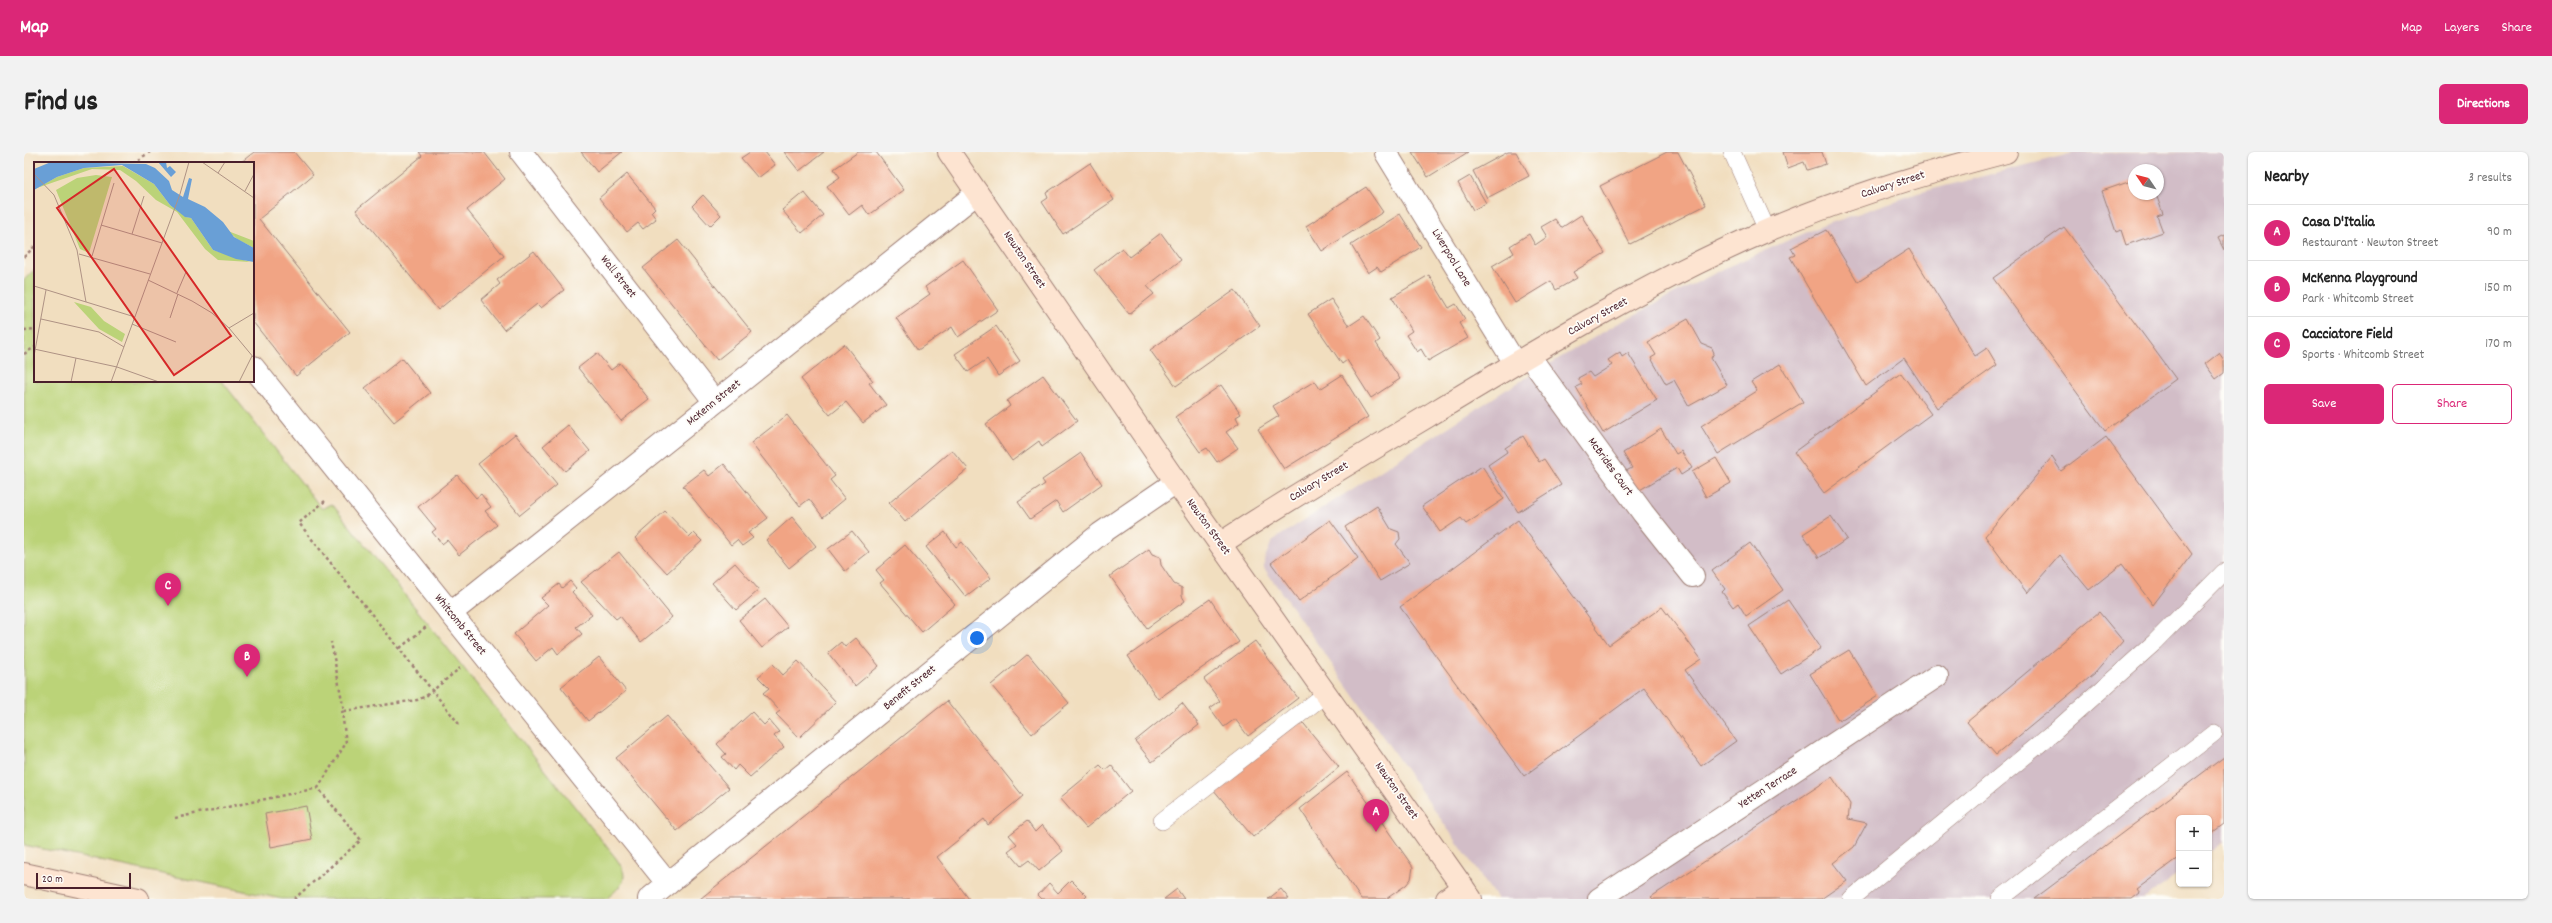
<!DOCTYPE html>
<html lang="en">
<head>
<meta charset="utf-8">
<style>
  body { margin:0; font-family:Dekko,sans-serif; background:#f2f2f2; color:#222 }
  .controls { position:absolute; right:12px; bottom:12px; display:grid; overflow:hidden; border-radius:6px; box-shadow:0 1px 3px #0004 }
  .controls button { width:36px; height:36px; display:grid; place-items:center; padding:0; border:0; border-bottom:1px solid #e0e0e0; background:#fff; color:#222; font:20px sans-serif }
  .compass { position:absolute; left:2104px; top:12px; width:36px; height:36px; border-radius:50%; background:#fff; box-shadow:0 1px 3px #0004; rotate:305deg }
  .scale { position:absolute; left:12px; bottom:10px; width:95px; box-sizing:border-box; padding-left:4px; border:2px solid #4a1f2b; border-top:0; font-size:11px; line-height:14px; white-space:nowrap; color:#4a1f2b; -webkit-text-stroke:3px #fdfcf7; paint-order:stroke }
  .you { position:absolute; left:953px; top:486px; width:14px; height:14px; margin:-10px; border:3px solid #fff; border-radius:50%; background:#1a73e8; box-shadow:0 0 0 6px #1a73e833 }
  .badge { display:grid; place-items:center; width:26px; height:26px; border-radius:50%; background:#db2777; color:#fff; font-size:13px; font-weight:700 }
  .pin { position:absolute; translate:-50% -33px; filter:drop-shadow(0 1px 2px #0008) }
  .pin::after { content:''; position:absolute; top:21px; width:14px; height:12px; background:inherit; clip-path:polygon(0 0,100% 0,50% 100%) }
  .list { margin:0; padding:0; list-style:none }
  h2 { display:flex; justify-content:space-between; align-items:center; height:52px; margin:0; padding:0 16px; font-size:17px }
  h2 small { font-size:13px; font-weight:400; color:#767676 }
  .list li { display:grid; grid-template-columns:26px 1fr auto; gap:12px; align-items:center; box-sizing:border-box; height:56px; padding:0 16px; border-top:1px solid #e0e0e0 }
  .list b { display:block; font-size:15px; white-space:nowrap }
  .list p { margin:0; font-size:13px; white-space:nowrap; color:#767676 }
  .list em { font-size:13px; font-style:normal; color:#767676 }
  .actions { display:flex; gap:8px; padding:12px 16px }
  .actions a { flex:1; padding:9px 0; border:1px solid #db2777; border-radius:6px; text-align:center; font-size:14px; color:#db2777 }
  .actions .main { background:#db2777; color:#fff }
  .map { position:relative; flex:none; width:2200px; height:747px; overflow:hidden; border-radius:6px }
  header { display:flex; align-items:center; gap:24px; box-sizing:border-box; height:56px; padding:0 20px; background:#db2777; color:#fff }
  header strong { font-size:19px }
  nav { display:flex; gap:22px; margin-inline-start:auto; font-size:14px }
  .intro { display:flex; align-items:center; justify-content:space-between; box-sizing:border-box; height:96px; padding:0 24px }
  h1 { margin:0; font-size:28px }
  .button { padding:10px 18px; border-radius:6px; background:#db2777; color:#fff; font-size:14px; font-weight:700 }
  main { display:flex; gap:24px; padding:0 24px }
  aside { flex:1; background:#fff; border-radius:6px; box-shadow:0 1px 3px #0004 }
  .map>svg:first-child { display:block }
</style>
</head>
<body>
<header>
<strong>Map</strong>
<nav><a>Map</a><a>Layers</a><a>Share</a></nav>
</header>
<div class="intro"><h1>Find us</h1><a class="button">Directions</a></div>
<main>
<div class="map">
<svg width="2200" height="747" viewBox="0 0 2200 747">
  <rect width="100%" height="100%" fill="#fdfcf7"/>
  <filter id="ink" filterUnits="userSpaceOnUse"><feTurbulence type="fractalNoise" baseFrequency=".025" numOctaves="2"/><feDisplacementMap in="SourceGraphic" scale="8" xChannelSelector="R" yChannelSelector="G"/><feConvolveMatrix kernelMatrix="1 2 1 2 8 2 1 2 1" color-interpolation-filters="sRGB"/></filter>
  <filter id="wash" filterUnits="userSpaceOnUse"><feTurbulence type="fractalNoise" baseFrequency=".012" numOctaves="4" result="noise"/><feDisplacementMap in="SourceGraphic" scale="16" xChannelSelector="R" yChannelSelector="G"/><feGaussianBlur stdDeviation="0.9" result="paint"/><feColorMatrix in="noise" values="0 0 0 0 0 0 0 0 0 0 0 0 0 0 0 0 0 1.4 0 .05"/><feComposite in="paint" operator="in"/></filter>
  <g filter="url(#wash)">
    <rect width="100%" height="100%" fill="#f1debf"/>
    <!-- industrial -->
    <path fill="#d2bdc7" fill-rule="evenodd" d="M2200,0V690L2185,701V666H2155V722L2119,747H1473L1240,416V408L1248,389L1480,239L1591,173L1703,115L1795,75L1894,41L2049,1ZM2110,18H2134V42H2110Z"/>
    <!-- green -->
    <path fill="#bbd378" stroke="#827952" d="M11,117V229H198L298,357L308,352L591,705C607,726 600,732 582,747H258L0,693V128Z"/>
    <g id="blocks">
      <!-- building -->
      <path fill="#f1a484" d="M230,0H270L289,23L235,67L326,180L272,224L229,170V11H216Z
        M395,0H460L481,27L443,58L480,104L414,158L332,58L398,4Z
        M557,0H598L573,20Z
        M726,0H741L751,13L734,26L717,6Z
        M760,0H800L775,19Z
        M834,0H852L880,38L845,63L838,53L825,63L803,34L816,25L810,17Z
        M1388,0H1444L1404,25Z
        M1484,0H1492L1505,24L1463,46L1449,19Z
        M1643,0H1654L1682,53L1606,92L1576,34Z
        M1759,0H1798L1802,12L1783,18L1780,10L1764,16Z
        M1066,11L1090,48L1039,82L1018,50L1024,46L1022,41Z
        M603,22L631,56L627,60L632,67L619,77L614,71L603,80L575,46Z
        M1446,24L1462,51L1449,58L1434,31Z
        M2110,28V42H2132L2139,62L2133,64L2139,80L2102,93L2097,78L2092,80L2078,39Z
        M1342,35L1359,60L1298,99L1282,74Z
        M780,40L799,63L778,81L758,58Z
        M679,43L697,63L686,74L668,54Z
        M1376,62L1397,95L1357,120L1353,115L1344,121L1327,93Z
        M1557,63L1581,101L1549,120L1553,126L1532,138L1527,129L1491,151L1468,114L1490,101L1486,94L1505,82L1511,93L1523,85L1517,75L1531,67L1537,76Z
        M2040,75L2152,227L2081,279L1969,126Z
        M1802,78L1834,130L1885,97L1951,204L1963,196L1973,213L1913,256L1880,206L1842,234L1766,105L1771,103L1767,96Z
        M1137,81L1157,108L1123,134L1130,142L1105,162L1070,118L1098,96L1105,105Z
        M2200,83V98L2194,86Z
        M654,88L728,180L693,208L619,116Z
        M510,99L540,138L517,156L513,152L480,178L457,148L476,132L473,128Z
        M939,108L974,158L934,185L928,175L894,198L872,166L906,142L901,135Z
        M1405,123L1425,156L1432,152L1441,167L1435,171L1444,186L1404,209L1397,197L1393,200L1382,183L1388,179L1368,145Z
        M1211,138L1236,174L1152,234L1126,198Z
        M1307,147L1325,174L1340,164L1356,188L1352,191L1376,227L1347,246L1323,208L1318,212L1284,162Z
        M1664,167L1678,192L1688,196L1690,201L1687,206L1703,233L1665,254L1650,228L1642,232L1627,206L1632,203L1624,190Z
        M972,174L996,209L974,224L963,207L944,220L931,202Z
        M820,192L849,229L845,231L862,253L839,271L822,250L806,263L777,227Z
        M1596,200L1598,205L1604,201L1633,248L1579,281L1552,235L1558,232L1554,226L1565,220L1569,225L1588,213L1584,208Z
        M573,201L587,218L596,211L625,247L597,269L554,216Z
        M2195,201L2200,208V221L2192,227L2181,212Z
        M378,206L406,241L370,270L341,236Z
        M1756,212L1779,250L1694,302L1677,274L1733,239L1727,230Z
        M1877,221L1907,262L1800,341L1770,300Z
        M1019,223L1053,269L1018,295L1015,289L988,309L962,272L986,254L983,249Z
        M1318,223L1344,265L1260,317L1234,277L1255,264L1249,254L1291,229L1296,237Z
        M1197,233L1217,262L1212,265L1215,271L1202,280L1214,296L1193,310L1183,296L1176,300L1151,265Z
        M763,263L811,324L806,328L821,347L799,365L785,347L776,354L727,291Z
        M544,273L566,299L541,319L519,294Z
        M1637,277L1652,302L1657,299L1668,316L1657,323L1653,316L1614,339L1602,319L1608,316L1599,301Z
        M491,282L533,333L496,363L454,312Z
        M1499,284L1515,310L1520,307L1537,333L1494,360L1464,313L1483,300L1481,296Z
        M2082,285L2168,402L2129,453L2098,412L2065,438L2036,403L2003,441L1961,384L2028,305L2037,319Z
        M928,298L944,317L881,370L865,351Z
        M1057,301L1078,332L1039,360L1032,349L1006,367L994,350L1021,332L1018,328Z
        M1692,306L1707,331L1682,345L1668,320Z
        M700,312L744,366L724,381L729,386L718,394L713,388L707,393L659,334L680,318L685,324Z
        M1458,314L1480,347L1442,372L1437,366L1416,380L1398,354Z
        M433,323L452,346L457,342L467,355L461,359L473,373L435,403L423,388L418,392L408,380L412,377L394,355Z
        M1353,354L1367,377L1375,380L1376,387L1372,392L1386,411L1356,429L1321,375Z
        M641,359L666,385L670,381L678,389L643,421L611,386Z
        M1807,364L1823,387L1795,406L1779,382Z
        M768,365L792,394L765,416L742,388Z
        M1306,368L1334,406L1275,449L1247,411Z
        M1494,368L1585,493L1638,455L1677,507L1661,518L1712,589L1677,614L1620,536L1500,624L1376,455Z
        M828,379L845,400L821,419L804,397Z
        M921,380L932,395L938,390L967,426L942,445L902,395Z
        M1726,391L1759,438L1722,464L1714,451L1709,455L1698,440L1701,437L1688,419Z
        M881,393L931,452L898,480L856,431L860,428L852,418Z
        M1125,397L1128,402L1136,405L1137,413L1150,432L1158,436V444L1161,449L1123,476L1086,424Z
        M595,400L648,465L617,490L596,464L592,467L557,430Z
        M711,411L735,438L712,458L688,431Z
        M546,429L552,436L548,440L568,463L552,475L558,482L534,502L529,495L512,509L490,482L524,453L517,446L535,432L538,436Z
        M741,447L764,475L738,496L715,468Z
        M1186,447L1215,490L1134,547L1104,504Z
        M1764,448L1797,496L1757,522L1725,474Z
        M2075,460L2099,489L2071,521L1972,603L1943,570Z
        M832,486L855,514L831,534L804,501L817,490L821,495Z
        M1231,489L1274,546L1224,584L1211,567L1200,575L1186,556L1196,549L1180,527Z
        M1825,498L1854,544L1815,569L1786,522Z
        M1004,502L1045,551L1008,582L967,533Z
        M575,505L602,539L564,569L537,535Z
        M774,509L812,550L775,586L752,562L756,559L739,541L745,536L734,525L749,512L759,523Z
        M923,549L999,644L964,673L960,667L913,705L945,747H676Z
        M1158,551L1175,573L1128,610L1111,589Z
        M728,560L740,573L745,568L755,580L750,584L760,595L726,625L714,613L710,618L698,605L702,602L693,592Z
        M643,564L705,636L653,679L592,606Z
        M1276,567L1315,615L1229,685L1189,637Z
        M2200,605V672L2185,683V666H2155V706L2113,737L2116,741L2108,747H2010Z
        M1076,613L1081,618L1087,613L1107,639L1062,676L1036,646Z
        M1323,620L1389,715L1387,727L1382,733L1362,747H1337L1276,657Z
        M1808,625L1826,652L1824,667L1843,671L1830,695L1809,711L1823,729L1797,747H1629L1627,745Z
        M282,654L288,687L247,695L241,662Z
        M1003,669L1011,680L1018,673L1039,699L1015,719L1005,708L997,714L984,699L993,692L985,683Z
        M1047,728L1063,744L1060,747H1018L1014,743L1025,731L1034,741Z
        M1153,737L1160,747H1140Z
        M1257,737L1265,747H1244Z"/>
    </g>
  </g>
  <g filter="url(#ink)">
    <use href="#blocks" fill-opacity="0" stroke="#9e7e75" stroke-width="1"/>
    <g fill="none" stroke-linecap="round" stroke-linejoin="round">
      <defs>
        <path id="lane" d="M1708,0L1743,78
          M1138,669L1303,541
          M1827,747L2029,581L2131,490L2200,420
          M1976,747L2190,581"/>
        <path id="street" d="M497,0L691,250
          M1362,1L1491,211
          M1505,204L1619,361L1669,424
          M229,215L644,732
          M427,461L953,41
          M625,747L1076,382L1152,330
          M1575,747L1913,524"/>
        <path id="secondary" d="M925,0L1152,330L1447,747
          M1196,392C1264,347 1334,306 1404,264C1513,198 1624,130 1742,79C1819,46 1901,21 1982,0
          M0,722L114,747
          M1423,747L1439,735"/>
      </defs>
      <!-- lane casing -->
      <use href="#lane" stroke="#9e7e75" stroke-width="18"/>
      <!-- street casing -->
      <use href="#street" stroke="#9e7e75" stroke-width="24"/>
      <!-- secondary casing -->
      <use href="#secondary" stroke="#9e7e75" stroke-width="24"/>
      <!-- path -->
      <path stroke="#9e7e75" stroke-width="2.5" stroke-dasharray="3 3" stroke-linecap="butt" d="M109,11L126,0
        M0,105L11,94
        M0,178L11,177
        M0,202L11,195
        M301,349L275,371L435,572
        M376,496L402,475
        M320,559L393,548L402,544L436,516
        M151,666L294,636
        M270,747L337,688L294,636L322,591L318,560L320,559L307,490"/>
      <!-- lane -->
      <use href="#lane" stroke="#fff" stroke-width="17"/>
      <!-- street -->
      <use href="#street" stroke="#fff" stroke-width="22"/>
      <!-- secondary -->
      <use href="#secondary" stroke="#fde4d1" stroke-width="22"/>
    </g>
  </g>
  <g text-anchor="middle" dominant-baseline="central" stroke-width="3.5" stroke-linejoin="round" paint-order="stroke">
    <!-- street labels -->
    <g font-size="12" fill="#4a1f2b" stroke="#fdfcf7">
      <text transform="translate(1869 33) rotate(-18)">Calvary Street</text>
      <text transform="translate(1427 106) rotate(59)">Liverpool Lane</text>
      <text transform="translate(1000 108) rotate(56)">Newton Street</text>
      <text transform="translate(594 125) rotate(52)">Wall Street</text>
      <text transform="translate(1574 165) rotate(-29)">Calvary Street</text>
      <text transform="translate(690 251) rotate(-39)">McKenn Street</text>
      <text transform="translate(1586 315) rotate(54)">McBrides Court</text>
      <text transform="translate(1295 330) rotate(-31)">Calvary Street</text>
      <text transform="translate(1184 375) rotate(54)">Newton Street</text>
      <text transform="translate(436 473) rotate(51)">Whitcomb Street</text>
      <text transform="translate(886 536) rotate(-39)">Benefit Street</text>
      <text transform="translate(1744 636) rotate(-33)">Yetten Terrace</text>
      <text transform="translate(1372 639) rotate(55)">Newton Street</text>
    </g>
  </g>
  <!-- overview -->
  <g transform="translate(10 10)">
    <rect width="220" height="220" fill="#f1debf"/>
    <path d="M89,4L120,22L136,43L152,55L157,56L179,88L216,100L184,98L171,87L143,50L122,38L102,19L86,8L58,7L3,26L23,15L50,6ZM62,13L78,15L55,91L46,87L22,28L43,16ZM194,69L220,79V86L203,77ZM40,140L57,145L70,159L91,172L88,180L65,167Z" fill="#bbd378"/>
    <path d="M17,0L112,2L121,6L135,19L138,28L149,35L155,16L158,17L154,37L171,45L189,60L200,75L220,86V100L202,97L179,88L157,56L151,55L136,43L120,22L88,3L50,6L23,15L0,28V7ZM124,0H132L133,6L136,4L142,10L137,15Z" fill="#699fd6"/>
    <path fill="none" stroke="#ae9284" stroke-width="1" d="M168,0L220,36M184,11L191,0M0,12L20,33L43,88L52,140M211,29L220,12M67,63L128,81M98,72L110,34M45,92L116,112M58,94L80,21M114,118L158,139L178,151L195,166L220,196M0,124L101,155M143,131L152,110M136,156L144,132M7,157L65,170L90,185M98,162L142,180M195,166L220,151M0,187L83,205L125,220M0,194L12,128M37,220L42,196M77,220L146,32L155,0M205,220L218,194"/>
    <path fill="#d62828" fill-opacity="0.15" stroke="#d62828" stroke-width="2" d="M80,7L197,174L140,213L23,46Z"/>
    <rect width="220" height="220" fill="none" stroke="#4a1f2b" stroke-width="2"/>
  </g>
</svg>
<div class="controls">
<button>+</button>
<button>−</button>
</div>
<svg class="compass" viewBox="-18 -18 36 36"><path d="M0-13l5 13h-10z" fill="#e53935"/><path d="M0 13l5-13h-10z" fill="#767676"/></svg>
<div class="scale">20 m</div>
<div class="you"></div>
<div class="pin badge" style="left:1352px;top:680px">A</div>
<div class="pin badge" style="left:223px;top:525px">B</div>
<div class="pin badge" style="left:144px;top:454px">C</div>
</div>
<aside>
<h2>Nearby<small>3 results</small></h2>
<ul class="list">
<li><span class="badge">A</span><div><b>Casa D'Italia</b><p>Restaurant · Newton Street</p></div><em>90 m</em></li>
<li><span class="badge">B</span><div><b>McKenna Playground</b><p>Park · Whitcomb Street</p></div><em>150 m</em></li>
<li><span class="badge">C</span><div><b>Cacciatore Field</b><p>Sports · Whitcomb Street</p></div><em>170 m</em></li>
</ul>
<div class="actions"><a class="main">Save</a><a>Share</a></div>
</aside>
</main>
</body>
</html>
